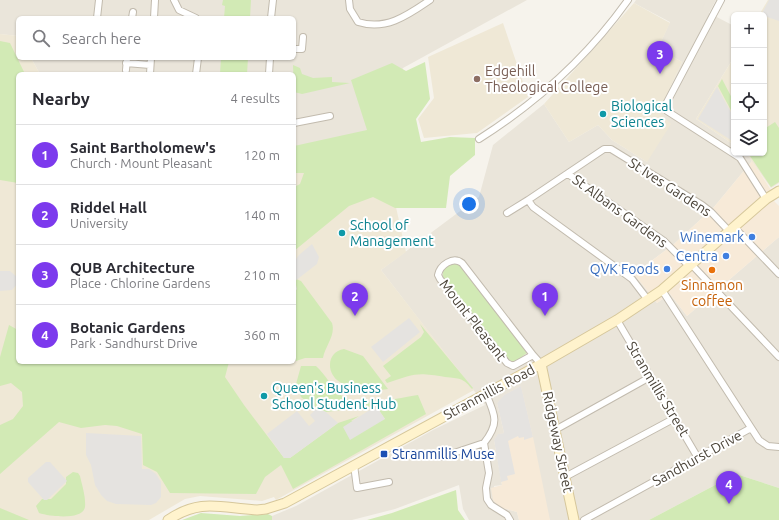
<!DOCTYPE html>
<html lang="en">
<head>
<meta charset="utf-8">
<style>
  body { margin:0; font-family:Ubuntu,sans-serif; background:#f7f7f7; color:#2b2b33 }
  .controls { position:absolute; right:12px; top:12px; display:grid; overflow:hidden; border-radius:6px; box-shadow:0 1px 3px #0004 }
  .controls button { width:36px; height:36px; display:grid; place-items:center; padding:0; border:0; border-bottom:1px solid #e1e1e2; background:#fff; color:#2b2b33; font:20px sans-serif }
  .you { position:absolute; left:469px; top:204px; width:14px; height:14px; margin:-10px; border:3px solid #fff; border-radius:50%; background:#1a73e8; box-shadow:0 0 0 6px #1a73e833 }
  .badge { display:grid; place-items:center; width:26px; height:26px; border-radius:50%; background:#7c3aed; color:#fff; font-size:13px; font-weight:700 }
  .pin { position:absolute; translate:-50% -33px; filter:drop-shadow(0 1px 2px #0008) }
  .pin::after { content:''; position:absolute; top:21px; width:14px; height:12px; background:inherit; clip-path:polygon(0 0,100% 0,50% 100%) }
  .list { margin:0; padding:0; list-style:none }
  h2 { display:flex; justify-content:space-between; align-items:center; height:52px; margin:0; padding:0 16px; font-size:17px }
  h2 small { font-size:13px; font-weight:400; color:#7c7c81 }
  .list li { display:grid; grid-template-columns:26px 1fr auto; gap:12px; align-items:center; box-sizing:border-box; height:60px; padding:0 16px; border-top:1px solid #e1e1e2 }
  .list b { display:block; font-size:15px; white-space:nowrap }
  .list p { margin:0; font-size:13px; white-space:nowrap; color:#7c7c81 }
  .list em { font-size:13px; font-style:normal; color:#7c7c81 }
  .icon { flex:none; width:22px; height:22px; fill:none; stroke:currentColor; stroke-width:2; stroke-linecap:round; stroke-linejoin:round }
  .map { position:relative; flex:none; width:779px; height:520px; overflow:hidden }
  .search { position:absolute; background:#fff; box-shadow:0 1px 3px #0004; left:16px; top:16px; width:280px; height:44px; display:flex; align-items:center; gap:10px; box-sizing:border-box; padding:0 14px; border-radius:6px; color:#7c7c81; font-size:15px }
  .panel { position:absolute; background:#fff; box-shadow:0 1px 3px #0004; left:16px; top:72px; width:280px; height:292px; border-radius:6px }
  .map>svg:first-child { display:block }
</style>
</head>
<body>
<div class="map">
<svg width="779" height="520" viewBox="0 0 779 520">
  <rect width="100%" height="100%" fill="#f6f3ec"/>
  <!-- residential -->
  <path fill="#eae5da" d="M0,0H527L403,68L379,131L294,151V74H40L31,58H294V18H18V36L0,34Z
    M636,0H716L709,13L734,26V57L696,119L734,145V153H746L752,161L714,207L674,244L634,274L657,303L670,294L687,316L779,237V488L736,474L649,520H550L497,403L504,433L494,440L502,485L494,486L499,507L517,512L519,520H469L463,509L459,485L395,509L352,520H272V516L296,506L433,430L485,405L381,270L479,197L493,145L544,104L569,142L598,125L612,140L647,162L659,112L682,62L658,48L670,22L634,3Z"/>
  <!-- commercial -->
  <path fill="#f7ead8" d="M752,161L777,199L774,201L779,206V237L687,316L670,294L657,303L634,274L674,244L714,207Z
    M521,386L533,437L550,520H519L517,512L499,507L493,500L491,488L502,485L494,440L498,434L504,433L497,403L504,395Z"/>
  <!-- education -->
  <path fill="#efe8d6" d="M768,0H779V183L771,188L746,153H764V15H759Z
    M634,3L670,23L658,48L682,62L659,112L671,124L647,162L612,140L598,125L569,142L544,104Z
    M503,23L528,97L477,133L424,138L418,119L434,98L428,57Z
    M0,34L18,36V58H31L40,74H18V362H294V151L379,131L406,252L381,270L474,390L276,500L274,497L262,501L200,496L185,499L149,520H0Z
    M734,57V145L696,119Z"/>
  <!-- green -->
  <path fill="#d2eab5" d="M223,0H251L250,18H224L225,6L222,5Z
    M0,41L10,43L25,74H18V183L0,180Z
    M221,58H248L247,74H220Z
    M425,62L430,99L416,119L421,142L450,137L475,138V155L450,176L446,208H395L373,197L349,206L294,251V187L300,184L304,173H294V146L367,130L351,80L392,63L406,71Z
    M293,65L300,68L302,74L313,78L332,77V82L350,83L302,94L294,92Z
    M722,79L734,102V116L718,86Z
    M775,122L779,128V182L771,187L748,153H764V129Z
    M453,262L459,264L528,352L515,362L508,360L443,277C442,268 446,266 453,262Z
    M296,279L301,281L332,323C336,335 325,346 323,358H305L296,361L294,358V293L296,291L294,283Z
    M420,324L473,388L472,389C462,377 460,379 445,377C416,372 414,374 387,383L385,380L391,376L383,366L421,337L424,332Z
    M9,325L18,330V362H229L225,377L244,405L284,458H290L338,423L359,416L351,421L385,419L376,406L326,412L311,405L301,397L296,384L301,366H316C326,375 331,387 342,396C356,408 400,398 418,395L426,414L293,489L281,465L265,477L256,494L170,493L157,472L143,465L142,434L117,426L105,425L81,428L59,422L0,474V425L13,419L23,406L22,392L11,383L0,386V357Z
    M344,349L363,356L388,389L358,393C351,389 343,385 337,380C325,369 329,351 344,349Z
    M73,472L78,473L80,476C82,485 86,497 85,507C83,520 52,517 39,513L36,506L42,499H51L66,484V477Z
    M736,474L779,488V520H649Z
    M456,490L458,510L465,520H367L392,513Z
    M0,508L29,520H0Z
    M201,513L240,516L268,514L272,516V520H182Z"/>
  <!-- parking -->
  <path fill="#e5e3e0" d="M769,0H779V21L761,15Z
    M717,87L734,118V142L698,119Z
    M312,244L319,257L317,264L295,281L297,289L294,293V262L299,255Z
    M0,271H10L17,277L18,283L12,290L0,291Z
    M409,318L420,332L383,362L371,347Z
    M521,386L533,437L524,440V437L519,438L518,436L508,441L515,474L507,476L508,480L501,482L494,440L498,434L504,433L497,403L504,395Z
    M376,406L385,419L350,440L343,427Z
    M317,408L326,412L338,423L290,458H284L267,434L297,411L309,426L315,421L310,415Z
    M86,433L141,436L142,469H149L156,474L161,482V497L156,503L151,505L116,504L107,501L101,495L95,485L91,465L86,455Z
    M46,462H50L67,481L47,500H44L28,482V478Z"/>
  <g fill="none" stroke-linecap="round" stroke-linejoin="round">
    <defs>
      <path id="street" d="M174,0L179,10L196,18
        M349,0L350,9L358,22C386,31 408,15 430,0
        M721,0L666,104L667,111L740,158L766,199
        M97,18L99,0
        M132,18L133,12
        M154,18L155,0
        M271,18L273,0
        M294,49H302L303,37
        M126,63L150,65
        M126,70L127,58
        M150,74L151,58
        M196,74L198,58
        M269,74L270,58
        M294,123L330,116
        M479,139C536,103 589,55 628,0
        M568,174L664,241L689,266
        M507,213L528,200
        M734,227L779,274
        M691,264L779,357
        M662,290L759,440L768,446L779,447
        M648,300L632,279L533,207L528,200L604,149H611L702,205L711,212L729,231
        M617,320L698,458
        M533,355L462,263C453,256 440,265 438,275L440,279L507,363L513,366L533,355L541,364
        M486,394C496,416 499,424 484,443L489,473L486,488L487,499L491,505L507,515L510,520
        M555,430L650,377
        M442,457L484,443
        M354,465L357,488L389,482
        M565,477L675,418
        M584,520L751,428"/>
      <path id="secondary" d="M541,364L574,520
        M168,520C201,498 220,508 257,510L266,509L285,503L541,364L617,320L662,290L766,199L779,191"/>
    </defs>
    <!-- street casing -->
    <use href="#street" stroke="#c2bbae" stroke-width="8"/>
    <!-- secondary casing -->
    <use href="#secondary" stroke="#d6c79b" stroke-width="11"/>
    <!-- street -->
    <use href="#street" stroke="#fff" stroke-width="6"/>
    <!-- secondary -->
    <use href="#secondary" stroke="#fff3cd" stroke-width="9"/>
  </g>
  <!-- markers -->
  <circle fill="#8d6e63" stroke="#fff" stroke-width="1.5" cx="477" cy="79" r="4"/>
  <g fill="#0f9aa8" stroke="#fff" stroke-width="1.5">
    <circle cx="603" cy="114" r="4"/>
    <circle cx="342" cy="233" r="4"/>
    <circle cx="264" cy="396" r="4"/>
  </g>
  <g fill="#3f7fe0" stroke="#fff" stroke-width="1.5">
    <circle cx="752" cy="237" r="4"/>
    <circle cx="726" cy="256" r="4"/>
    <circle cx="667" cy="269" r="4"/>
  </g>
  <circle fill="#e8710a" stroke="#fff" stroke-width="1.5" cx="712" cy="270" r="4"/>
  <rect fill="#1a4fb4" stroke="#fff" stroke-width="1.5" x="380" y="450" width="8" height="8" rx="2"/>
  <g text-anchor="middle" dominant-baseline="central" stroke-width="4" stroke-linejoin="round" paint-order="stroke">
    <!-- education labels -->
    <g font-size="14" fill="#785e54" stroke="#fff" text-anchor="start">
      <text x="485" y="71">Edgehill<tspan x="485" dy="16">Theological College</tspan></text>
    </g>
    <!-- culture labels -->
    <g font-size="14" fill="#0d838f" stroke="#fff" text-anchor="start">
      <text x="611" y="106">Biological<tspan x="611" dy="16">Sciences</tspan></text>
      <text x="350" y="225">School of<tspan x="350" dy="16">Management</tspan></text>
      <text x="272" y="388">Queen's Business<tspan x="272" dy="16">School Student Hub</tspan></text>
    </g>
    <!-- street labels -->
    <g font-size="14" fill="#4b4439" stroke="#fff">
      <text transform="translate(670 187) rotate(33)">St Ives Gardens</text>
      <text transform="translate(620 211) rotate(36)">St Albans Gardens</text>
      <text transform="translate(473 320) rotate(52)">Mount Pleasant</text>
      <text transform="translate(658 389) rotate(59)">Stranmillis Street</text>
      <text transform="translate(489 392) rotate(-28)">Stranmillis Road</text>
      <text transform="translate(558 442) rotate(78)">Ridgeway Street</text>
      <text transform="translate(697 458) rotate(-29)">Sandhurst Drive</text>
    </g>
    <!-- shop labels -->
    <g font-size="14" fill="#366cbe" stroke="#fff" text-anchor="end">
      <text x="744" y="237">Winemark</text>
      <text x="718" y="256">Centra</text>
      <text x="659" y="269">QVK Foods</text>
    </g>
    <!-- food labels -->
    <g font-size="14" fill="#c56008" stroke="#fff">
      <text x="712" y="285">Sinnamon<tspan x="712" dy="16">coffee</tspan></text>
    </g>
    <!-- transit labels -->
    <g font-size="14" fill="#164399" stroke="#fff" text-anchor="start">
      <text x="392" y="454">Stranmillis Muse</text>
    </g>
  </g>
</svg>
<div class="controls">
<button>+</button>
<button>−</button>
<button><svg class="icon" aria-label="locate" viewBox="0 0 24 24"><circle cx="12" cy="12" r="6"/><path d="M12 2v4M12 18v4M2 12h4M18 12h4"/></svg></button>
<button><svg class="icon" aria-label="layers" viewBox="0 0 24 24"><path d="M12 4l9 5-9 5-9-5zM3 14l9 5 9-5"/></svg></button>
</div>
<div class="you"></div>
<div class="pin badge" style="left:545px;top:316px">1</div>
<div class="pin badge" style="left:355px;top:316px">2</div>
<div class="pin badge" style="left:660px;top:74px">3</div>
<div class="pin badge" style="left:729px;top:504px">4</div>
<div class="search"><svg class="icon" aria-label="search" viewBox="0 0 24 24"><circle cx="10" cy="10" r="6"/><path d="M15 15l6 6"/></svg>Search here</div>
<section class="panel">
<h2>Nearby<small>4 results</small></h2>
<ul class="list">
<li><span class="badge">1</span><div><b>Saint Bartholomew's</b><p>Church · Mount Pleasant</p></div><em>120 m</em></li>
<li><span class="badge">2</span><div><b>Riddel Hall</b><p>University</p></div><em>140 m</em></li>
<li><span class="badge">3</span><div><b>QUB Architecture</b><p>Place · Chlorine Gardens</p></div><em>210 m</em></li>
<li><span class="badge">4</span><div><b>Botanic Gardens</b><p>Park · Sandhurst Drive</p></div><em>360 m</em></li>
</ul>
</section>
</div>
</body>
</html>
